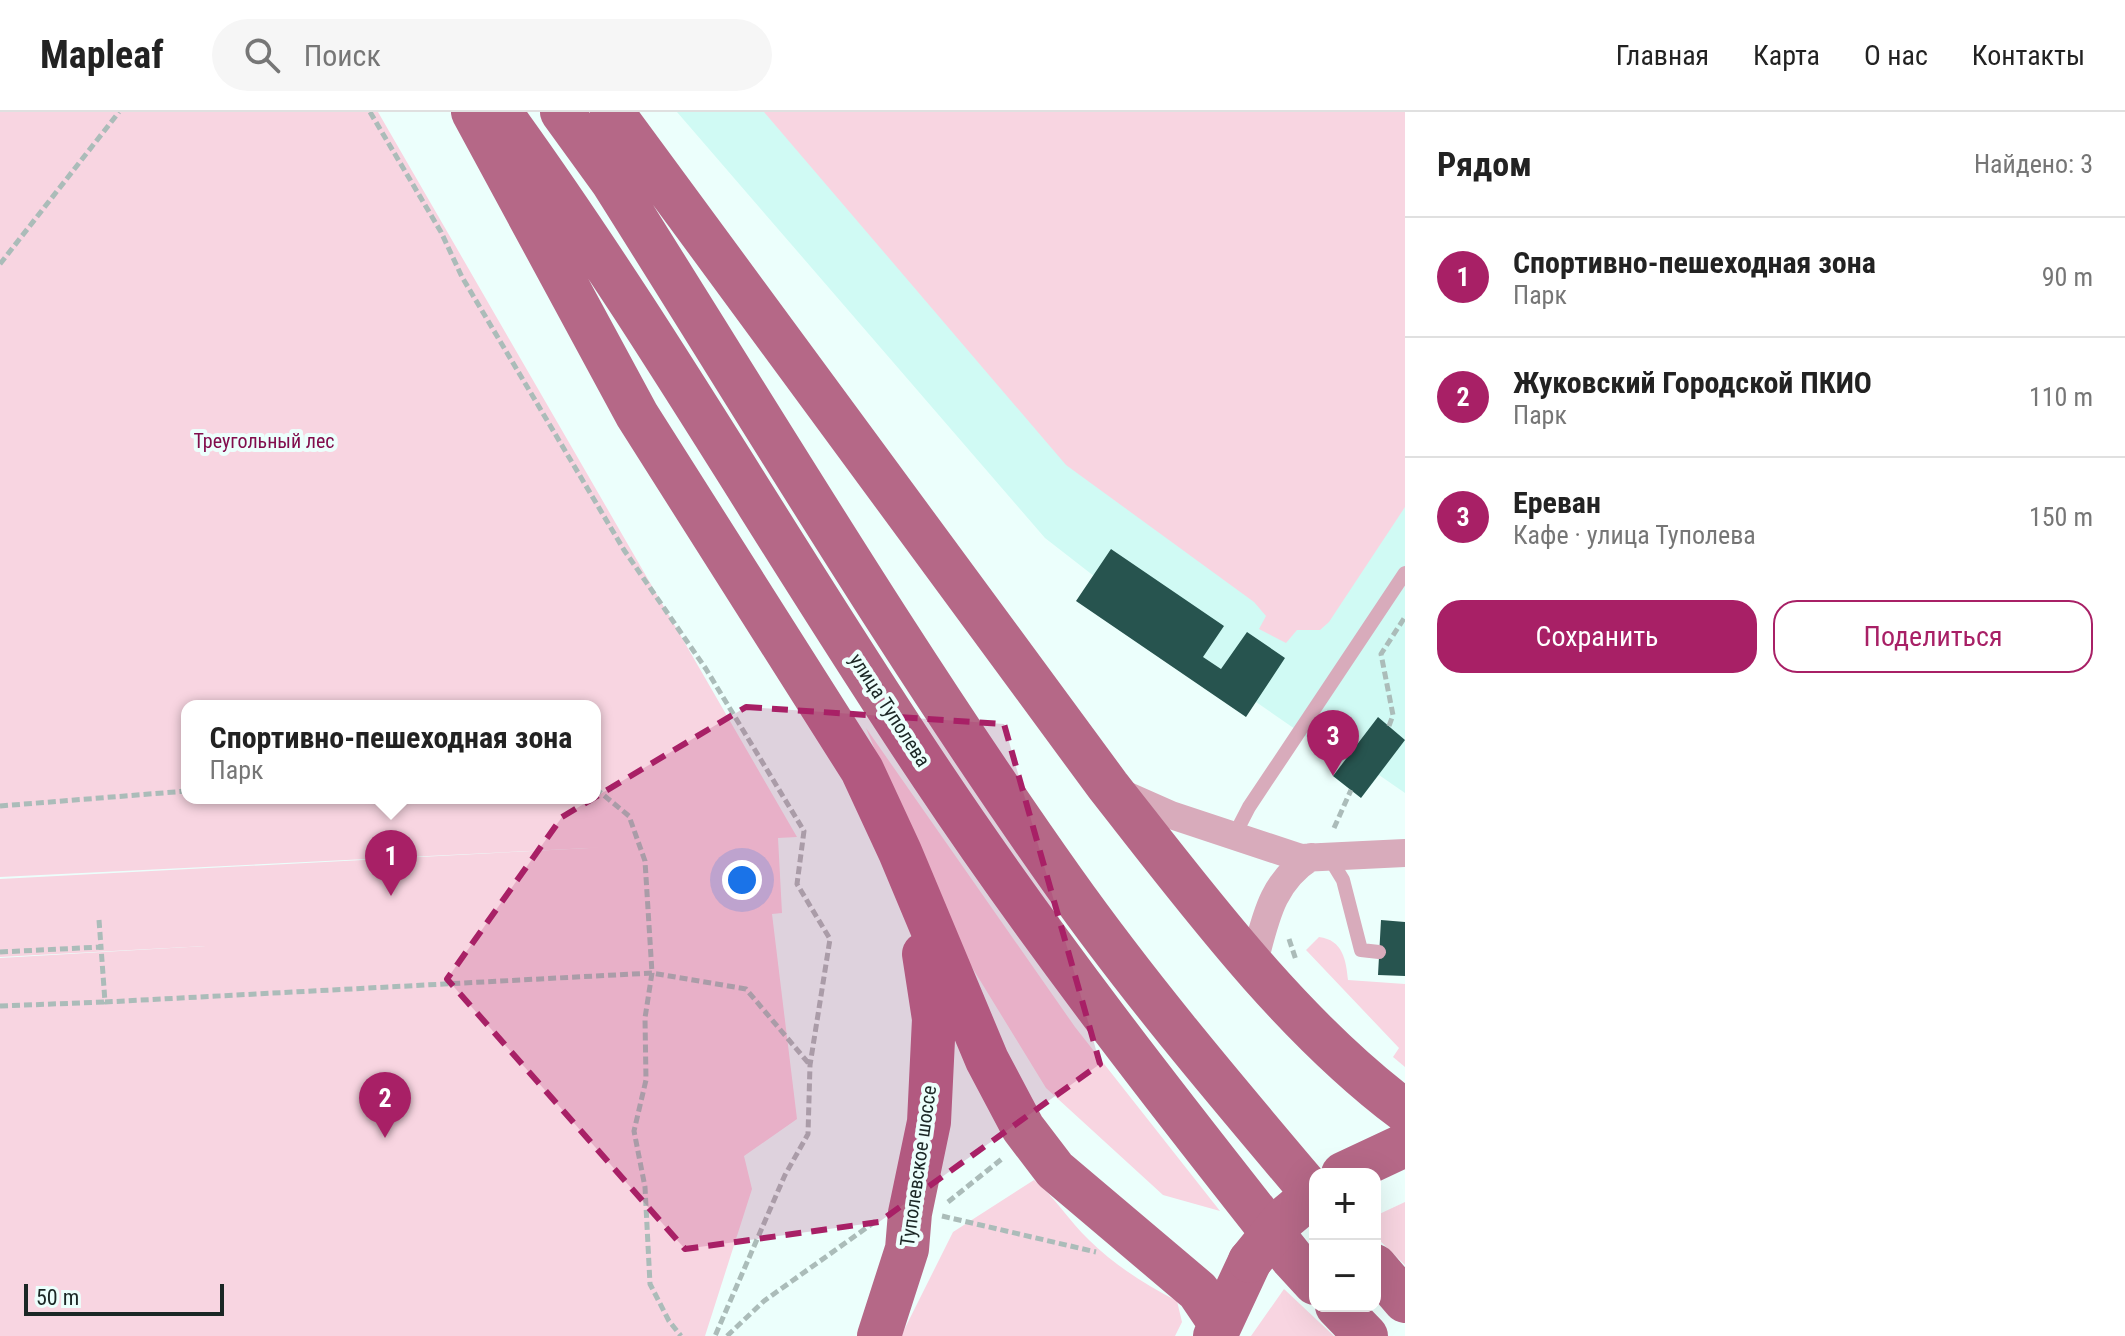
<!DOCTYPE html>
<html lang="ru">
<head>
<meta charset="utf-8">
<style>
  body { margin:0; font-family:"Roboto Condensed",sans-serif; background:#f6f6f6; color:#222 }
  .controls { position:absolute; right:24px; bottom:24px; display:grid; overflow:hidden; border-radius:16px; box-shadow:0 8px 32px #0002 }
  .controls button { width:72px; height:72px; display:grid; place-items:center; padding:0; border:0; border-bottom:2px solid #e0e0e0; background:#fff; color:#222; font:40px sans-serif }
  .scale { position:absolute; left:24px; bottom:20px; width:200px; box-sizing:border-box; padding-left:8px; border:4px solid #1b2725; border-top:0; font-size:22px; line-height:28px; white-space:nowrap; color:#1b2725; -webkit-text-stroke:6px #ecfffc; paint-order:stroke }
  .you { position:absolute; left:742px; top:768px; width:28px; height:28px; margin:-20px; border:6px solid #fff; border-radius:50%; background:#1a73e8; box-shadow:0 0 0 12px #1a73e833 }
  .badge { display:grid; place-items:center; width:52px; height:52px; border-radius:50%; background:#a82066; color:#fff; font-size:26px; font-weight:700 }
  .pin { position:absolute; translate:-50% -66px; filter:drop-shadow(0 2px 4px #0008) }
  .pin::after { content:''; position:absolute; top:42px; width:28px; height:24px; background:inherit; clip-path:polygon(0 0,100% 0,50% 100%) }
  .popup { position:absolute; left:181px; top:588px; width:420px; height:104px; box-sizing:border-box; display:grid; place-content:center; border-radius:16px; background:#fff; filter:drop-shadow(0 2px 6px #0005); font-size:26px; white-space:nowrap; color:#767676 }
  .popup b { font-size:30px; color:#222 }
  .popup::after { content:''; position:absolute; left:50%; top:100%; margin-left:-16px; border:16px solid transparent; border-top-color:#fff }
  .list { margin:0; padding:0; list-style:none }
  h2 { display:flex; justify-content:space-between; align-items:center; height:104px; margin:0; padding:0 32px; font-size:34px }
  h2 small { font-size:26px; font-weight:400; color:#767676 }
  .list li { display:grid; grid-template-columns:52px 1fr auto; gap:24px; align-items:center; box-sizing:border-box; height:120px; padding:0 32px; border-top:2px solid #e0e0e0 }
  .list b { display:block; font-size:30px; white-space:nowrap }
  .list p { margin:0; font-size:26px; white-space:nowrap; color:#767676 }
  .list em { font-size:26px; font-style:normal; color:#767676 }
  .actions { display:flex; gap:16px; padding:24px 32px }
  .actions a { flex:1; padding:18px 0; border:2px solid #a82066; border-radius:24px; text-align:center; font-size:28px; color:#a82066 }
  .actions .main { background:#a82066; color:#fff }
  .icon { flex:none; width:44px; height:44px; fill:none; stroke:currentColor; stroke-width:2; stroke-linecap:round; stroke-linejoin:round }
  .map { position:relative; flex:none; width:1405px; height:1224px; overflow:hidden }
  header { display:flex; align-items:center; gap:48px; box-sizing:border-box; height:112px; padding:0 40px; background:#fff; border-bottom:2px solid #e0e0e0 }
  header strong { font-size:38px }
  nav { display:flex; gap:44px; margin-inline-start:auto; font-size:28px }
  .search { width:560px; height:72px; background:#f6f6f6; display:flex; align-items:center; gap:20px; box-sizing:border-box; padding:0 28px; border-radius:44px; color:#767676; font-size:30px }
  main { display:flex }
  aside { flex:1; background:#fff }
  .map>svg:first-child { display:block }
</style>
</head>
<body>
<header>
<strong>Mapleaf</strong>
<div class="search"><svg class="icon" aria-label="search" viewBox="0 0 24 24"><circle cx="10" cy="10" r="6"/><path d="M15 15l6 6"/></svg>Поиск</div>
<nav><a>Главная</a><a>Карта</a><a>О нас</a><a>Контакты</a></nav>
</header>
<main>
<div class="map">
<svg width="1405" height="1224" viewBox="0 0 1405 1224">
  <rect width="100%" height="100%" fill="#ecfffc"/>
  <!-- built -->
  <path fill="#d0faf4" d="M677,0H1405V681L1379,663L1361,686L1333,664L1343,650L1256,590L1045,426Z"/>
  <!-- green -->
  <path fill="#f8d5e1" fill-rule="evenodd" d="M0,0H378L797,725L778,726L782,801L772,802L797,1007L744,1044L752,1077L705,1224H0V846L206,834L0,845V767L609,735L0,765ZM187,594H595V686H187Z
    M764,0H1405V395L1329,510L1320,518H1297L1286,531L1259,517L1266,504L1254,490L1066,353Z
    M866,616L1075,915L1220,1099L1163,1083L1046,976L970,852L930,770Z
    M1319,825C1343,828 1346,848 1348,868L1405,872V955L1393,945L1399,936L1306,838Z
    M1034,1068C1056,1086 1069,1109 1089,1128C1114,1153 1146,1173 1177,1189L1182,1210L1175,1224H901L953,1120Z
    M1405,1090V1153L1375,1124V1104Z
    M1284,1177L1334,1224H1251Z"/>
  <!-- building -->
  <path fill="#27544f" d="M1111,437L1224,514L1203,545L1221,557L1247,520L1285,546L1246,605L1076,489Z
    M1378,605L1405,628L1361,686L1333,664Z
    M1381,808L1405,810V864L1378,863Z"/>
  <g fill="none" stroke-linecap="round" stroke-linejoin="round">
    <!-- path -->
    <path stroke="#abbcb9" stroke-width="5" stroke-dasharray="8 4" stroke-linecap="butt" d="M370,0L441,120L462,165L624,438L706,557L804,719L797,772L830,827L810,953L808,1022L785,1063L715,1224
      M0,152L119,0
      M1389,614L1393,603L1381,542L1405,505
      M595,676L629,704L645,749L652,861L645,906L646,968L634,1019L645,1075L650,1172L669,1209L681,1224
      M0,694L187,679
      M1334,716L1351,678
      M99,808L101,835
      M1289,827L1296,848
      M0,840L101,835L105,890L652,861L746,877L810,953
      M0,894L105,890
      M948,1090L1003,1046
      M942,1104L1096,1140
      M727,1224L764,1189L876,1109"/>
    <!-- lane -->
    <path stroke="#d8abbb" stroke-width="14" d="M1234,724L1249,695L1405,461
      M1329,745L1343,768L1361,838L1379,840"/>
    <!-- street -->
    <path stroke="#d8abbb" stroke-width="28" d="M1119,680L1171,703L1301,746L1405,741
      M1253,854C1265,810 1270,771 1311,745"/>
    <!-- primary -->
    <path stroke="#b56887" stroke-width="44" d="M473,0L637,303L862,658L900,740L987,948L1023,1016L1055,1058L1198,1179L1219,1210
      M500,0C655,214 785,444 932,663C1044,831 1167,988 1292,1146L1315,1171
      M562,0L612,69C760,303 903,543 1063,769C1141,879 1228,981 1315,1084
      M612,0L1108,674C1196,786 1290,913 1405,999
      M1343,1062L1405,1033
      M1375,1154L1405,1189
      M1337,1194L1366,1224
      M879,1224L907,1137L910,1101L929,1010L934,907L924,842
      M1215,1224L1250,1149"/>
    <!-- primary-bridge -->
    <path stroke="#b56887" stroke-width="44" d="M1250,1149L1284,1107L1315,1081"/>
  </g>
  <!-- marked area -->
  <path fill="#a82066" fill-opacity="0.2" stroke="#a82066" stroke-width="6" stroke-dasharray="16 10" stroke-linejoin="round" d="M746,595L1004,612L1100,952L879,1110L685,1137L447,867L562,705Z"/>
  <g text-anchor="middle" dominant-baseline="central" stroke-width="8" stroke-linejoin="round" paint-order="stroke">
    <!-- park labels -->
    <g font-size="20" fill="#810d4c" stroke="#ecfffc">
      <text x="264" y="329">Треугольный лес</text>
    </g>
    <!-- street labels -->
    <g font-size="20" fill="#1b2725" stroke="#ecfffc">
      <text transform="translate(890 598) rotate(57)">улица Туполева</text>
      <text transform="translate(918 1054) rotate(-82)">Туполевское шоссе</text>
    </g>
  </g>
</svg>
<div class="controls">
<button>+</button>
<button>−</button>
</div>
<div class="scale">50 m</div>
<div class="you"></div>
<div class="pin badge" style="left:391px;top:784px">1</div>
<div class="popup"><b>Спортивно-пешеходная зона</b>Парк</div>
<div class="pin badge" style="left:385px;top:1026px">2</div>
<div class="pin badge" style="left:1333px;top:664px">3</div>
</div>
<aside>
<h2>Рядом<small>Найдено: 3</small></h2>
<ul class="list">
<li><span class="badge">1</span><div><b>Спортивно-пешеходная зона</b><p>Парк</p></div><em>90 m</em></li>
<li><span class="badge">2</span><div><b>Жуковский Городской ПКИО</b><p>Парк</p></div><em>110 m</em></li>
<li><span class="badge">3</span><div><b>Ереван</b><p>Кафе · улица Туполева</p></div><em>150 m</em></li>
</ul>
<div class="actions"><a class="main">Сохранить</a><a>Поделиться</a></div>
</aside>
</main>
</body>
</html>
